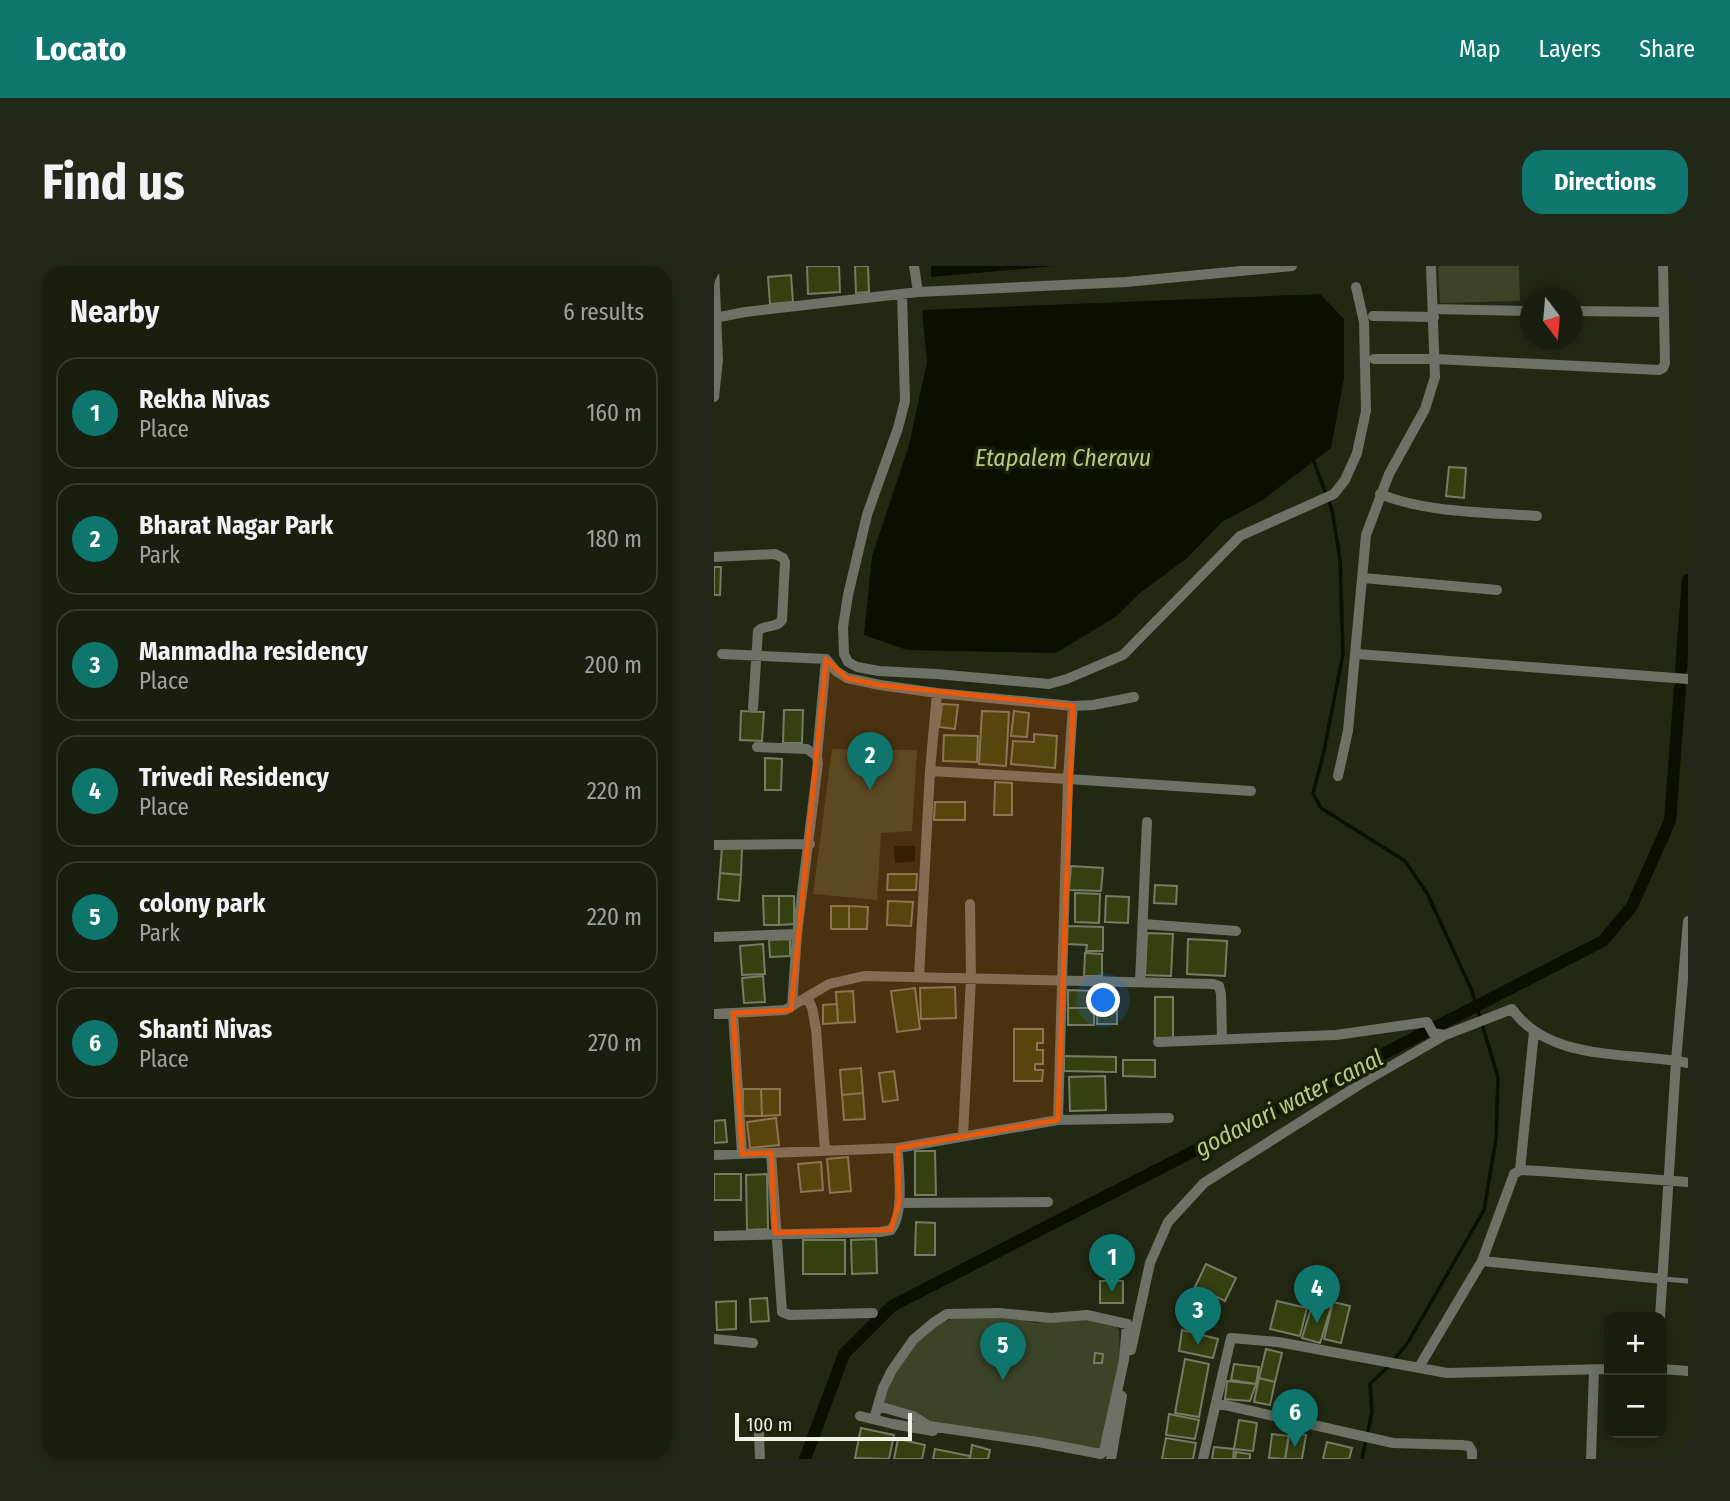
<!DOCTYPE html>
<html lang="en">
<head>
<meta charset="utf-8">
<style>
  body { margin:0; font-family:"Fira Sans Condensed",sans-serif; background:#232717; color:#f1f3f6 }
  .controls { position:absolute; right:21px; bottom:21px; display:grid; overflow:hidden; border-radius:14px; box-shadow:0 4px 18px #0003 }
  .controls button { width:63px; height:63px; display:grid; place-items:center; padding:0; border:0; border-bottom:2px solid #383c2e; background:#1a1e0e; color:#f1f3f6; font:35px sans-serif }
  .compass { position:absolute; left:806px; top:21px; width:63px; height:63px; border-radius:50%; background:#1a1e0e; box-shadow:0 4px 18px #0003; rotate:164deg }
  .scale { position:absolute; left:21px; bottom:18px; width:177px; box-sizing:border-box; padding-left:7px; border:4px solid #eef3e5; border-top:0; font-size:19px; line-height:24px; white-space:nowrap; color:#eef3e5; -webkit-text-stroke:5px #191f09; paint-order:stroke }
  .you { position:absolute; left:390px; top:735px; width:24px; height:24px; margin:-18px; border:5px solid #fff; border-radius:50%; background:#1a73e8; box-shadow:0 0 0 10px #1a73e833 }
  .badge { display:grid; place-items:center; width:46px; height:46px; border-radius:50%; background:#0f766e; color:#fff; font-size:23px; font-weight:700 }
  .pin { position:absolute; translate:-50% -58px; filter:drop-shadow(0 2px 4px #0008) }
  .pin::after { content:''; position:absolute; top:37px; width:24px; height:21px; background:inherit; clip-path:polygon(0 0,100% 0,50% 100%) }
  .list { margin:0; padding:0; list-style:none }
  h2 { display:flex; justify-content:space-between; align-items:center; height:91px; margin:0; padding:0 28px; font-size:30px }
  h2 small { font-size:23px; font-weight:400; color:#9fa29e }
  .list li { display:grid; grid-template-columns:46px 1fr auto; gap:21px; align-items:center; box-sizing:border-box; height:112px; margin:0 14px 14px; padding:0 14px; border:2px solid #383c2e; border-radius:21px }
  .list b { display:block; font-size:26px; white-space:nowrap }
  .list p { margin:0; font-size:23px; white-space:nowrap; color:#9fa29e }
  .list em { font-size:23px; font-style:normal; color:#9fa29e }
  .map { position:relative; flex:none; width:974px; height:1193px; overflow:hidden; border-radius:21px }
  header { display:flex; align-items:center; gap:42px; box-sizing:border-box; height:98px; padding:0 35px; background:#0f766e; color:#fff }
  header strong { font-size:33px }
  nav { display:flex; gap:38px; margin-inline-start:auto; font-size:24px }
  .intro { display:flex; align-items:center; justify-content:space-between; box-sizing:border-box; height:168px; padding:0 42px }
  h1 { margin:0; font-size:49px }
  .button { padding:18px 32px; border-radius:21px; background:#0f766e; color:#fff; font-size:24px; font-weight:700 }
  main { display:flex; gap:42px; padding:0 42px }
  aside { flex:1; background:#1a1e0e; border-radius:21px; box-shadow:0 4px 18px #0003 }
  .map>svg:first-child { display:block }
</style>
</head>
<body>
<header>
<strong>Locato</strong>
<nav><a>Map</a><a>Layers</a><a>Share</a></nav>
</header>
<div class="intro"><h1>Find us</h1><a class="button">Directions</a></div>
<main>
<aside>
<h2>Nearby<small>6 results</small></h2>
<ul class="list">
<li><span class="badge">1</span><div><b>Rekha Nivas</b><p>Place</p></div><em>160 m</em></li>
<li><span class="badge">2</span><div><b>Bharat Nagar Park</b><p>Park</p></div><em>180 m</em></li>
<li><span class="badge">3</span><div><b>Manmadha residency</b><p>Place</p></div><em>200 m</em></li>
<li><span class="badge">4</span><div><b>Trivedi Residency</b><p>Place</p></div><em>220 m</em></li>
<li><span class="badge">5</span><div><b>colony park</b><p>Park</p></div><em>220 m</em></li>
<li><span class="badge">6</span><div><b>Shanti Nivas</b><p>Place</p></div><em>270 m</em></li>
</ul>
</aside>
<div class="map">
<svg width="974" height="1193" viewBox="0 0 974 1193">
  <rect width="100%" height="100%" fill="#232813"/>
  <!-- green -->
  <path fill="#3c4428" d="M724,0H805L806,35L726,37Z
    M118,483L203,484L198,565L167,567L163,634L99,628Z
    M247,1050L310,1054L322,1057L362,1052L398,1057L405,1064L406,1093L388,1186L220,1160L167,1139L169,1129C191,1092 202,1062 247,1050Z"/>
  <!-- water -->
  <path fill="#0a0f00" d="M217,0H340L217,11Z
    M606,28L630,53V112L617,182L547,235L508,256L473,292L426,327L403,350L342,387L193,384L150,369L158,290L195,179L213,96L208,44Z
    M180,580H201V595L181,597Z"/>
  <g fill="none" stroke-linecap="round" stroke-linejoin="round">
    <!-- stream -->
    <path stroke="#0a0f00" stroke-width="3.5" d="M600,196L618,244L626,293L629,388L610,485L599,527L607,542L691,595L713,627L758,725L784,811L782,873L770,944L693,1078L680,1094
      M648,1193L658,1146L656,1118L675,1100"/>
    <!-- canal -->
    <path stroke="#0a0f00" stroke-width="12" d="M967,403L974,314
      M91,1193L130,1088L178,1040L889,675L918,640L956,555L966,422"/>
  </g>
  <!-- building -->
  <path fill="#354010" stroke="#757c64" stroke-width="2" d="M93,0H125L126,26L94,28Z
    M141,0H154L155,26L142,27Z
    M77,9L79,36L56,38L54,11Z
    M735,201L752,202L750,232L732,230Z
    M0,301H7L6,329H0Z
    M228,438L244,439L241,463L225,461Z
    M70,444H89L88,477H69Z
    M27,445L50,446L48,475L26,474Z
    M268,445L295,446L292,500L265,498Z
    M300,445L315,447L313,471L297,470Z
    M320,468L343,470L341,502L297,498L299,475L320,476Z
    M230,469L264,470L263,496L229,495Z
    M51,492L68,493L67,524H51Z
    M281,516L298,517V549H280Z
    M221,536H251V554H220Z
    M8,581L28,582L27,609L6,607Z
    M357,600L389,602L387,625L355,624Z
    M6,607L27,609L25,635L4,633Z
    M174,608H203L202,624H173Z
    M441,619L463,620L462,638L440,637Z
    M361,627L386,628L385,657L361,656Z
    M49,630H65V659H50Z
    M65,630H80V658L65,659Z
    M392,630L415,631L414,657L391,656Z
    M174,635L199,636L197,660L173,659Z
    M117,640H135V663H117Z
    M135,640L154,641L153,663H135Z
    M353,660L389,661V685H372L373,679L353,678Z
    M433,667L459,668L457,710L431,709Z
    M76,673V690L56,691L55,674Z
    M474,673L513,675L511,710L473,708Z
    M49,678L51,708L28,709L26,680Z
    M371,687L388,688V710H370Z
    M49,710L51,736L30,737L28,712Z
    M241,721L242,752L207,753L206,722Z
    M201,722L206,763L183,766L177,725Z
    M354,724L380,725V742H354Z
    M139,725L141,756L124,757L122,726Z
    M384,727H403V758H383Z
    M441,731H459V772H441Z
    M123,738L124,757L109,758V739Z
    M354,742H380V759H354Z
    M300,763H329V777H323V784H329V798H321V804H329L328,815H300Z
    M350,790L402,791V806L350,805Z
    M409,794H441V811L409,810Z
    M147,802L149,827L128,829L126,804Z
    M180,805L184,834L169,836L165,807Z
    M391,810L392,844L356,845L355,811Z
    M29,823H47L48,850H29Z
    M47,823H66V849L48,850Z
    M149,827L151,853L130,854L128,829Z
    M62,852L65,879L36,882L33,856Z
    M11,854L13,876L0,877V855Z
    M201,885H221L222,929H201Z
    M134,891L137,925L116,927L113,893Z
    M107,896L109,924L87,926L84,898Z
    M0,908H27V934H0Z
    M53,908L54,963L33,964L32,909Z
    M202,956L221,957V989H201Z
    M162,973L163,1007L138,1008L137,974Z
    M89,974H131V1008H89Z
    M492,998L522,1012L511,1035L481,1021Z
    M386,1015H409V1037H386Z
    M53,1032L55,1055L37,1056L36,1033Z
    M22,1035V1063L3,1064L2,1036Z
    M563,1035L593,1042L586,1070L556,1063Z
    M599,1036L617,1041L606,1077L588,1072Z
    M619,1036L636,1040L627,1077L610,1073Z
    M468,1064L504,1073L499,1092L465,1085Z
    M552,1083L568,1087L561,1116L545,1112Z
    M381,1087L389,1088L388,1097H380Z
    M471,1093L495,1098L485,1151L461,1147Z
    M520,1098L545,1101L542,1118L517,1114Z
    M545,1112L561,1116L556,1139L540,1136Z
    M513,1115L542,1118L536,1135L511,1133Z
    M455,1148L485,1154L481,1173L452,1169Z
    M525,1154L543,1157L539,1185L520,1183Z
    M147,1162L180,1169L175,1193L141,1192Z
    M575,1166L592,1169L588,1193H571Z
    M558,1168L575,1170L571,1193L555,1192Z
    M452,1172L482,1177L479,1193H448Z
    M184,1173L211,1179L208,1193H180Z
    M613,1176L638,1182L635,1193H609Z
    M258,1179L276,1184L274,1193H256Z
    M500,1181L520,1183L519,1193H498Z
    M221,1183L256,1190L255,1193H219Z
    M522,1186L536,1188V1193H521Z"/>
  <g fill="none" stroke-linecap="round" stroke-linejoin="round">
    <!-- lane -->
    <path stroke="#6d7166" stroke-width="5" d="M949,1013L974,1015"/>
    <!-- street -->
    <path stroke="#6d7166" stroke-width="10" d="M200,0L204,26
      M188,28L191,135L184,162L153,249L134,329L129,361L130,388L134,396L143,401L165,405L222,408L335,418L353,413L409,389L526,270L620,228L631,214L643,187L652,145L650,56L642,21
      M720,43L816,45
      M858,45L950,46
      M659,50L720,51
      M0,52L31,46L204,26L412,16L578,0
      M660,93H721L945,104L949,102L951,97L949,0
      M0,131L4,94L0,0
      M666,228C712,247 773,246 823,250
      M0,291L61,288L69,292L71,296L68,354C62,363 51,358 44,365L39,442
      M649,312L783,324
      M8,388L112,393L122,405L133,412L166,419L223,427L359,440L354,513L537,525
      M643,388L974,413
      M359,440L379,439L420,431
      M43,481L93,483L103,490L104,497L83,668L78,740
      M103,490L112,393
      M216,505L223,427
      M624,510L634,465L652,269L675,208L711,143L721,111L717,0
      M0,579L96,578
      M429,658L522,665
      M0,671L83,668
      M205,711L216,505L354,513L344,854
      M426,716L433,556
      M93,731L98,742L102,763L111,885
      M19,747L28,888
      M0,748L71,744L115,718L150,710L499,718L505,720L507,728L508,773
      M444,776L622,769L713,756L719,767L731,769L798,743C836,797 916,785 974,797
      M249,870L257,712L256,638
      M57,887L68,1046L76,1049L159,1047
      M0,889L184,882L344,854L455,852
      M806,904L820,766
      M185,937L334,936
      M0,970L166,966L177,964C191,947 184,903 184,882
      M768,995L949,1013
      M946,1051L962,795L974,655
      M0,1073L39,1077
      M417,1084L436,997L454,956L490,917L648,817L731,769
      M705,1101L768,995L800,908L806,904L826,905L974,916
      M948,1103L974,1105
      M502,1137L679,1177L748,1179L755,1180L758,1185V1193
      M146,1150L179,1158L219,1165
      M160,1153L169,1122L178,1104L199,1074L219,1057L233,1048L285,1047L337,1052L373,1049L413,1058L410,1094L390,1185L387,1188L324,1176L215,1160L199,1150L164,1140
      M45,1168L46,1193
      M397,1193L408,1130
      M489,1193L517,1072L564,1076L733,1107L895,1103
      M877,1193L880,1104"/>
  </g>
  <!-- marked area -->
  <path fill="#e8590c" fill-opacity="0.2" stroke="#e8590c" stroke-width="5" stroke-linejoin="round" d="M112,393L133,412L166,419L359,440L344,854L184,882L185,937L177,964L61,967L57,887L28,888L19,747L77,744Z"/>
  <g text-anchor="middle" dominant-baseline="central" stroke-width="7" stroke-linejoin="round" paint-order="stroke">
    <!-- water labels -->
    <g font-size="24" font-style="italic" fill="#b7cc81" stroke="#191f09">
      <text x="349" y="192">Etapalem Cheravu</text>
      <text transform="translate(575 837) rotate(-27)">godavari water canal</text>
    </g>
  </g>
</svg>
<div class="controls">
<button>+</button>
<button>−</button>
</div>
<svg class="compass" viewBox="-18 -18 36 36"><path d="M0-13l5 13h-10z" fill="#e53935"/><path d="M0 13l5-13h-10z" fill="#9fa29e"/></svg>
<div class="scale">100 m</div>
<div class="you"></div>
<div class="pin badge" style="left:398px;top:1026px">1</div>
<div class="pin badge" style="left:156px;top:524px">2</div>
<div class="pin badge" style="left:484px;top:1079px">3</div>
<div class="pin badge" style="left:603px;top:1057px">4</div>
<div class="pin badge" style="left:289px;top:1114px">5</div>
<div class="pin badge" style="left:581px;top:1181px">6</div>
</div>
</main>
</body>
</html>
